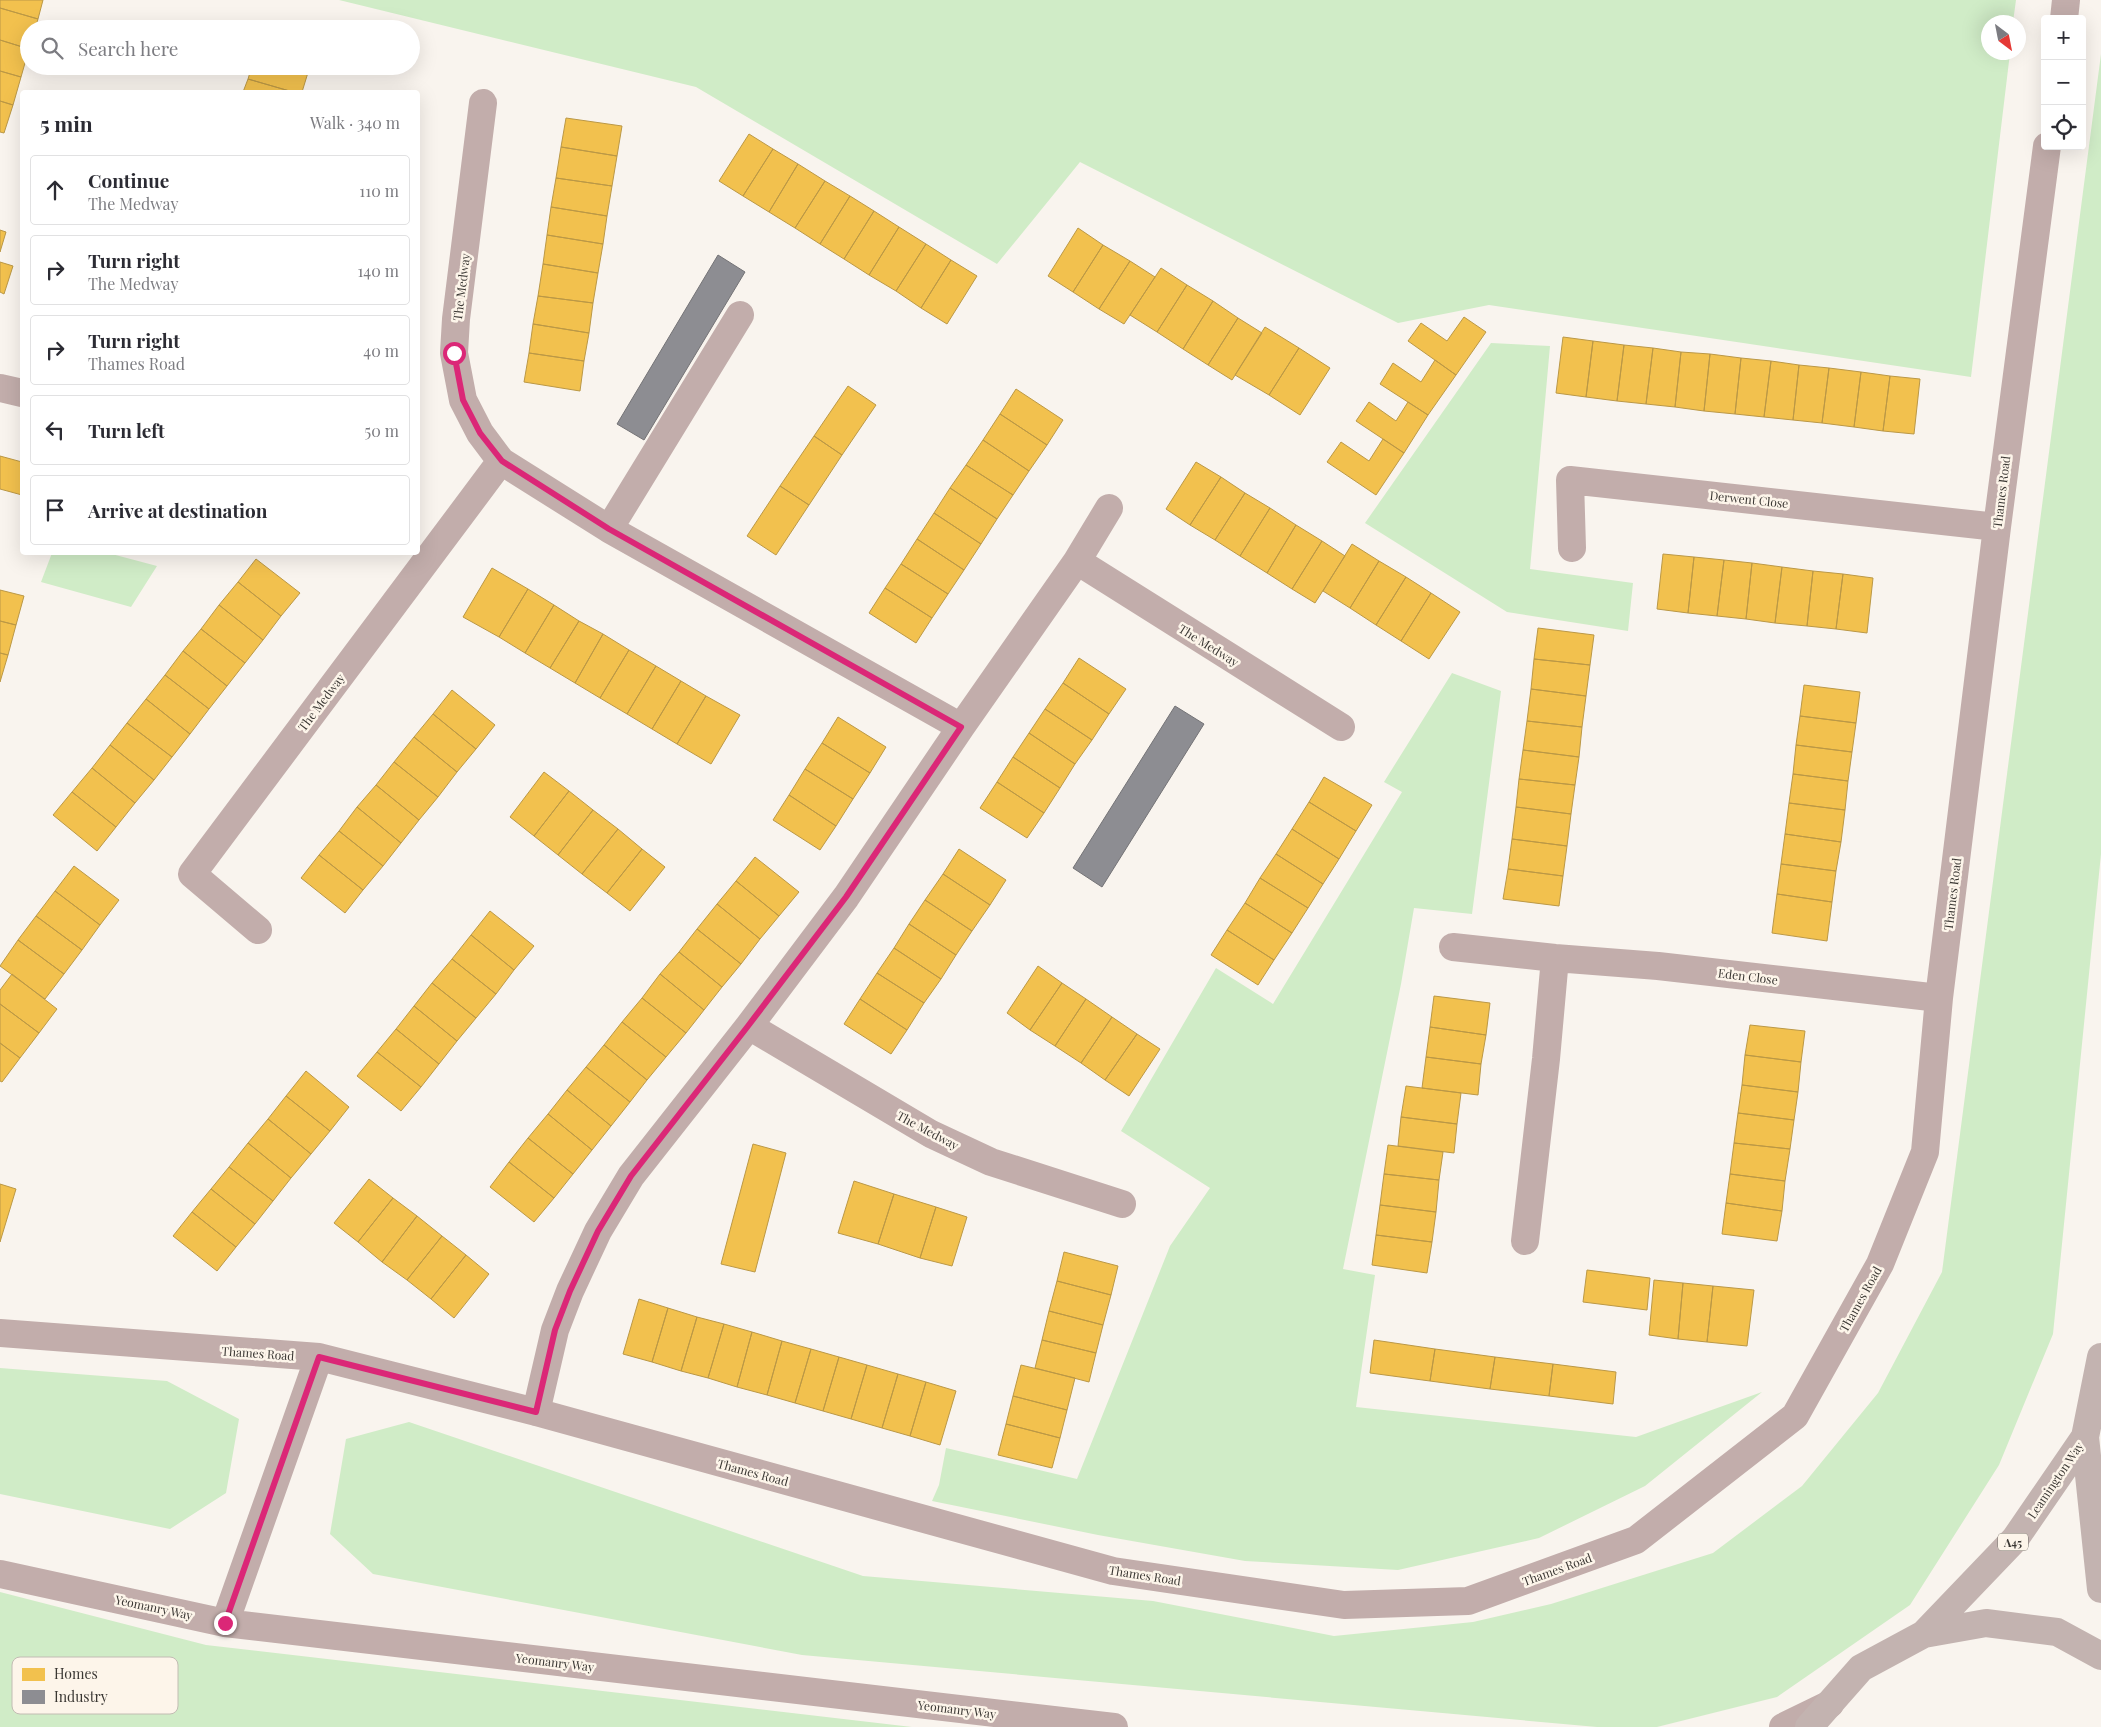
<!DOCTYPE html>
<html lang="en">
<head>
<meta charset="utf-8">
<style>
  body { margin:0; font-family:"Playfair Display",serif; background:#f2f2f3; color:#2b2b33 }
  .controls { position:absolute; right:15px; top:15px; display:grid; overflow:hidden; border-radius:5px; box-shadow:0 5px 20px #0002 }
  .controls button { width:45px; height:45px; display:grid; place-items:center; padding:0; border:0; border-bottom:1px solid #e1e1e2; background:#fff; color:#2b2b33; font:25px sans-serif }
  .compass { position:absolute; left:1981px; top:15px; width:45px; height:45px; border-radius:50%; background:#fff; box-shadow:0 5px 20px #0002; rotate:148deg }
  .stop { position:absolute; width:15px; height:15px; margin:-11px; border:4px solid #db2777; border-radius:50%; background:#fff }
  .stop.end { background:#db2777; border-color:#fff; box-shadow:0 1px 5px #0008 }
  .list { margin:0; padding:0; list-style:none }
  h2 { display:flex; justify-content:space-between; align-items:center; height:65px; margin:0; padding:0 20px; font-size:21px }
  h2 small { font-size:16px; font-weight:400; color:#7c7c81 }
  .list li { display:grid; grid-template-columns:32px 1fr auto; gap:15px; align-items:center; box-sizing:border-box; height:70px; margin:0 10px 10px; padding:0 10px; border:1px solid #e1e1e2; border-radius:5px }
  .list b { display:block; font-size:19px; white-space:nowrap }
  .list p { margin:0; font-size:16px; white-space:nowrap; color:#7c7c81 }
  .list em { font-size:16px; font-style:normal; color:#7c7c81 }
  .icon { flex:none; width:28px; height:28px; fill:none; stroke:currentColor; stroke-width:2; stroke-linecap:round; stroke-linejoin:round }
  .map { position:relative; flex:none; width:2101px; height:1727px; overflow:hidden }
  .search { position:absolute; background:#fff; box-shadow:0 5px 20px #0002; left:20px; top:20px; width:400px; height:55px; display:flex; align-items:center; gap:12px; box-sizing:border-box; padding:0 18px; border-radius:28px; color:#7c7c81; font-size:19px }
  .panel { position:absolute; background:#fff; box-shadow:0 5px 20px #0002; left:20px; top:90px; width:400px; height:465px; border-radius:5px }
  .map>svg:first-child { display:block }
</style>
</head>
<body>
<div class="map">
<svg width="2101" height="1727" viewBox="0 0 2101 1727">
  <rect width="100%" height="100%" fill="#f9f4ee"/>
  <!-- green -->
  <path fill="#d0ecc7" d="M339,0H2016L2013,22H1988V52L2010,53L1971,377L1489,305L1398,323L1080,162L997,264L696,87Z
    M2101,54V854L2053,1334L1999,1465L1910,1605L1777,1697L1657,1727H1597L802,1655L373,1574L330,1534L346,1439L409,1422L863,1576L1153,1601L1334,1636L1473,1622L1551,1604L1713,1553L1802,1486L1878,1393L1942,1272Z
    M1491,343L1550,346L1530,569L1633,583L1628,631L1507,612L1365,523Z
    M52,553H108L157,566L131,607L41,582Z
    M1452,673L1501,691L1472,914L1414,908L1401,984L1343,1269L1375,1275L1356,1407L1636,1437L1762,1392L1645,1486L1539,1538L1398,1570L1245,1561L1098,1535L932,1501L939,1485L946,1448L1077,1479L1170,1246L1210,1188L1121,1131L1216,968L1273,1004L1402,792L1384,782Z
    M0,1368L167,1381L239,1419L226,1493L170,1529L0,1494Z
    M0,1592L206,1645L912,1727H0Z"/>
  <!-- homes -->
  <path fill="#f2c14e" stroke="#bb9846" d="M0,0H43L38,19L0,8Z
    M0,8L38,19L35,29H29V49L0,40Z
    M266,21L291,29H263Z
    M0,40L29,49L21,77L0,71Z
    M252,66H310L302,92H293L248,79Z
    M0,71L21,77L13,105L0,101Z
    M248,79L293,92H243Z
    M0,101L13,105L4,133L0,132Z
    M566,118L622,126L617,156L561,147Z
    M749,134L773,149L743,196L719,181Z
    M561,147L617,156L612,186L556,178Z
    M773,149L798,164L769,212L743,196Z
    M798,164L825,181L795,228L769,212Z
    M556,178L612,186L607,216L551,207Z
    M825,181L850,196L820,244L795,228Z
    M850,196L874,211L844,259L820,244Z
    M551,207L607,216L603,244L547,235Z
    M874,211L899,227L869,275L844,259Z
    M899,227L926,244L896,291L869,275Z
    M1078,228L1103,245L1073,292L1048,276Z
    M0,230L6,232L0,252Z
    M547,235L603,244L598,273L543,264Z
    M926,244L951,260L921,308L896,291Z
    M1103,245L1130,261L1099,309L1073,292Z
    M951,260L977,276L947,324L921,308Z
    M1130,261L1155,277L1124,324L1099,309Z
    M0,262L13,266L4,294L0,292Z
    M543,264L598,273L593,303L538,296Z
    M1161,268L1187,285L1157,332L1130,315Z
    M1187,285L1213,301L1183,349L1157,332Z
    M538,296L593,303L589,333L533,324Z
    M1213,301L1238,318L1208,365L1183,349Z
    M1464,317L1486,332L1456,375L1408,341L1421,323L1447,341Z
    M1238,318L1262,333L1232,380L1208,365Z
    M533,324L589,333L584,361L529,353Z
    M1265,327L1299,348L1269,395L1235,375Z
    M1563,337L1593,341L1586,397L1556,393Z
    M1593,341L1624,345L1617,401L1586,397Z
    M1624,345L1653,348L1646,404L1617,401Z
    M1299,348L1330,368L1300,415L1269,395Z
    M1653,348L1681,352L1675,407L1646,404Z
    M1681,352L1710,354L1704,411L1675,407Z
    M529,353L584,361L580,391L524,382Z
    M1710,354L1741,358L1735,414L1704,411Z
    M1741,358L1771,361L1764,417L1735,414Z
    M1435,360L1456,375L1428,415L1380,384L1393,363L1421,382Z
    M1771,361L1799,365L1793,420L1764,417Z
    M1799,365L1829,368L1822,423L1793,420Z
    M1829,368L1861,372L1854,427L1822,423Z
    M1861,372L1890,376L1883,431L1854,427Z
    M1890,376L1920,379L1914,434L1883,431Z
    M848,386L876,405L842,455L814,436Z
    M1016,389L1063,420L1047,445L1000,414Z
    M1369,402L1396,421L1408,402L1428,415L1404,453L1356,421Z
    M1000,414L1047,445L1029,471L983,440Z
    M814,436L842,455L809,505L780,486Z
    M1383,439L1404,453L1376,495L1327,462L1341,442L1369,461Z
    M983,440L1029,471L1013,495L966,465Z
    M0,456L22,462V495L0,489Z
    M1196,462L1221,477L1190,525L1166,509Z
    M966,465L1013,495L997,519L950,488Z
    M1221,477L1245,493L1215,540L1190,525Z
    M780,486L809,505L776,555L747,536Z
    M950,488L997,519L981,544L934,513Z
    M1245,493L1270,508L1240,556L1215,540Z
    M1270,508L1296,525L1267,573L1240,556Z
    M934,513L981,544L964,570L917,539Z
    M1296,525L1322,541L1292,589L1267,573Z
    M917,539L964,570L948,594L901,564Z
    M1322,541L1345,556L1315,603L1292,589Z
    M1352,544L1379,561L1350,608L1323,591Z
    M1663,554L1694,557L1688,613L1657,609Z
    M1694,557L1724,560L1717,616L1688,613Z
    M256,559L300,593L281,616L238,582Z
    M1724,560L1752,563L1746,619L1717,616Z
    M1379,561L1406,577L1376,625L1350,608Z
    M1752,563L1782,567L1775,623L1746,619Z
    M901,564L948,594L932,618L885,588Z
    M1782,567L1813,571L1807,626L1775,623Z
    M492,568L528,589L499,637L463,617Z
    M1813,571L1843,574L1836,629L1807,626Z
    M1843,574L1873,578L1867,633L1836,629Z
    M1406,577L1431,593L1401,641L1376,625Z
    M238,582L281,616L263,640L219,605Z
    M885,588L932,618L916,643L869,613Z
    M528,589L554,605L525,653L499,637Z
    M0,590L24,596L16,625L0,621Z
    M1431,593L1460,612L1429,659L1401,641Z
    M219,605L263,640L245,663L201,629Z
    M554,605L579,621L550,668L525,653Z
    M0,621L16,625L8,655L0,653Z
    M579,621L603,634L575,683L550,668Z
    M1538,628L1594,635L1590,665L1534,659Z
    M201,629L245,663L227,686L183,651Z
    M603,634L629,650L600,698L575,683Z
    M629,650L656,666L627,714L600,698Z
    M183,651L227,686L209,709L165,675Z
    M0,653L8,655L0,682Z
    M1079,658L1126,689L1109,714L1063,683Z
    M1534,659L1590,665L1586,696L1531,689Z
    M656,666L681,681L652,729L627,714Z
    M165,675L209,709L190,734L146,699Z
    M681,681L706,696L677,744L652,729Z
    M1063,683L1109,714L1092,740L1045,709Z
    M1804,685L1860,692L1856,723L1800,716Z
    M1531,689L1586,696L1582,727L1527,721Z
    M452,690L495,725L476,749L433,714Z
    M706,696L740,715L711,764L677,744Z
    M146,699L190,734L172,757L127,723Z
    M1045,709L1092,740L1075,764L1029,733Z
    M433,714L476,749L457,772L414,737Z
    M1800,716L1856,723L1852,752L1796,745Z
    M838,717L886,747L870,773L822,743Z
    M1527,721L1582,727L1579,757L1523,750Z
    M127,723L172,757L154,780L110,745Z
    M1029,733L1075,764L1060,788L1013,757Z
    M414,737L457,772L438,797L394,762Z
    M822,743L870,773L853,799L805,769Z
    M110,745L154,780L135,803L92,768Z
    M1796,745L1852,752L1848,781L1793,774Z
    M1523,750L1579,757L1575,785L1519,779Z
    M1013,757L1060,788L1044,813L997,782Z
    M394,762L438,797L419,820L376,785Z
    M92,768L135,803L116,827L72,792Z
    M805,769L853,799L836,826L789,795Z
    M544,772L569,791L534,836L510,817Z
    M1793,774L1848,781L1845,810L1789,803Z
    M1324,777L1372,805L1356,831L1309,802Z
    M1519,779L1575,785L1571,814L1516,807Z
    M997,782L1044,813L1027,838L980,808Z
    M376,785L419,820L401,843L357,807Z
    M569,791L593,810L558,855L534,836Z
    M72,792L116,827L97,851L53,815Z
    M789,795L836,826L820,850L773,820Z
    M1309,802L1356,831L1339,859L1292,829Z
    M1789,803L1845,810L1841,842L1785,834Z
    M357,807L401,843L383,866L339,831Z
    M1516,807L1571,814L1567,846L1512,839Z
    M593,810L618,829L582,874L558,855Z
    M618,829L642,849L607,893L582,874Z
    M1292,829L1339,859L1323,884L1276,854Z
    M339,831L383,866L363,890L319,855Z
    M1785,834L1841,842L1836,871L1781,864Z
    M1512,839L1567,846L1563,876L1508,869Z
    M642,849L665,867L630,911L607,893Z
    M959,849L1006,880L990,905L943,874Z
    M1276,854L1323,884L1308,908L1260,878Z
    M319,855L363,890L345,913L301,878Z
    M755,857L799,892L779,916L736,881Z
    M1781,864L1836,871L1832,902L1777,894Z
    M74,866L119,900L100,925L55,891Z
    M1508,869L1563,876L1559,906L1503,899Z
    M943,874L990,905L972,931L925,900Z
    M1260,878L1308,908L1292,933L1245,903Z
    M736,881L779,916L760,939L717,904Z
    M55,891L100,925L82,950L36,916Z
    M1777,894L1832,902L1827,941L1772,933Z
    M925,900L972,931L956,955L909,924Z
    M1245,903L1292,933L1274,960L1227,930Z
    M717,904L760,939L741,964L697,929Z
    M490,911L534,946L514,970L471,935Z
    M36,916L82,950L64,974L18,940Z
    M909,924L956,955L941,979L894,948Z
    M697,929L741,964L722,987L679,952Z
    M1227,930L1274,960L1258,985L1211,955Z
    M471,935L514,970L496,994L452,959Z
    M18,940L64,974L45,999L0,966Z
    M894,948L941,979L924,1003L877,973Z
    M679,952L722,987L704,1010L660,974Z
    M452,959L496,994L476,1018L432,983Z
    M1038,966L1062,983L1030,1030L1007,1013Z
    M877,973L924,1003L907,1030L860,999Z
    M12,974L57,1009L39,1033L0,1004V990Z
    M660,974L704,1010L686,1033L642,998Z
    M432,983L476,1018L457,1041L414,1006Z
    M1062,983L1086,999L1055,1046L1030,1030Z
    M1434,996L1490,1003L1486,1035L1430,1027Z
    M642,998L686,1033L666,1057L622,1022Z
    M860,999L907,1030L891,1054L844,1024Z
    M1086,999L1112,1017L1081,1063L1055,1046Z
    M0,1004L39,1033L20,1058L0,1043Z
    M414,1006L457,1041L439,1064L396,1029Z
    M1112,1017L1137,1034L1105,1080L1081,1063Z
    M622,1022L666,1057L647,1080L604,1045Z
    M1750,1025L1805,1031L1801,1062L1745,1055Z
    M1430,1027L1486,1035L1481,1064L1426,1057Z
    M396,1029L439,1064L421,1087L377,1052Z
    M1137,1034L1160,1049L1129,1096L1105,1080Z
    M0,1043L20,1058L2,1082L0,1081Z
    M604,1045L647,1080L630,1102L586,1067Z
    M377,1052L421,1087L401,1111L357,1076Z
    M1745,1055L1801,1062L1798,1092L1742,1085Z
    M1426,1057L1481,1064L1478,1095L1422,1088Z
    M586,1067L630,1102L611,1126L567,1090Z
    M306,1071L349,1107L330,1131L286,1096Z
    M1742,1085L1798,1092L1794,1120L1738,1113Z
    M1406,1086L1461,1093L1457,1124L1401,1117Z
    M567,1090L611,1126L592,1150L548,1114Z
    M286,1096L330,1131L311,1154L268,1119Z
    M1738,1113L1794,1120L1790,1149L1734,1143Z
    M548,1114L592,1150L573,1174L528,1138Z
    M1401,1117L1457,1124L1454,1153L1398,1146Z
    M268,1119L311,1154L291,1178L248,1143Z
    M528,1138L573,1174L554,1198L509,1162Z
    M248,1143L291,1178L273,1201L229,1167Z
    M1734,1143L1790,1149L1785,1181L1730,1174Z
    M753,1144L786,1153L755,1272L721,1264Z
    M1388,1145L1443,1152L1439,1180L1384,1174Z
    M509,1162L554,1198L534,1222L490,1187Z
    M229,1167L273,1201L255,1224L211,1189Z
    M1384,1174L1439,1180L1436,1212L1380,1205Z
    M1730,1174L1785,1181L1782,1211L1726,1203Z
    M369,1179L393,1198L358,1242L334,1223Z
    M854,1181L894,1194L878,1244L838,1233Z
    M0,1184L16,1189L0,1242Z
    M211,1189L255,1224L236,1247L192,1212Z
    M894,1194L936,1207L920,1258L878,1244Z
    M393,1198L417,1216L382,1262L358,1242Z
    M1726,1203L1782,1211L1777,1241L1722,1234Z
    M1380,1205L1436,1212L1432,1242L1376,1235Z
    M936,1207L967,1217L952,1266L920,1258Z
    M192,1212L236,1247L217,1271L173,1236Z
    M417,1216L442,1236L407,1280L382,1262Z
    M1376,1235L1432,1242L1427,1273L1372,1265Z
    M442,1236L466,1255L431,1299L407,1280Z
    M1064,1252L1118,1266L1111,1295L1057,1281Z
    M466,1255L489,1274L454,1318L431,1299Z
    M1587,1270L1650,1278L1647,1310L1583,1302Z
    M1654,1280L1683,1283L1678,1339L1649,1335Z
    M1057,1281L1111,1295L1103,1325L1049,1311Z
    M1683,1283L1713,1286L1707,1342L1678,1339Z
    M1713,1286L1754,1290L1747,1346L1707,1342Z
    M639,1299L668,1308L652,1362L623,1354Z
    M668,1308L697,1317L681,1371L652,1362Z
    M1049,1311L1103,1325L1096,1353L1042,1340Z
    M697,1317L724,1324L708,1378L681,1371Z
    M724,1324L752,1332L737,1387L708,1378Z
    M752,1332L782,1341L767,1395L737,1387Z
    M1042,1340L1096,1353L1089,1382L1035,1368Z
    M1374,1340L1435,1349L1430,1381L1370,1373Z
    M782,1341L811,1349L795,1403L767,1395Z
    M811,1349L839,1357L823,1411L795,1403Z
    M1435,1349L1495,1357L1490,1389L1430,1381Z
    M839,1357L867,1365L851,1419L823,1411Z
    M1495,1357L1553,1364L1549,1396L1490,1389Z
    M1553,1364L1616,1372L1613,1404L1549,1396Z
    M867,1365L898,1374L882,1428L851,1419Z
    M1021,1365L1075,1378L1067,1410L1013,1396Z
    M898,1374L926,1382L910,1436L882,1428Z
    M926,1382L956,1391L940,1445L910,1436Z
    M1013,1396L1067,1410L1060,1438L1006,1424Z
    M1006,1424L1060,1438L1052,1468L998,1455Z"/>
  <!-- industry -->
  <path fill="#8d8d92" stroke="#747376" d="M718,255L745,272L644,440L617,424Z
    M1175,706L1204,724L1102,887L1073,868Z"/>
  <g fill="none" stroke-linecap="round" stroke-linejoin="round">
    <!-- minor -->
    <path stroke="#c2adab" stroke-width="28" d="M2064,19L2066,0
      M483,103L456,319L454,353L463,400L480,433L501,461L609,529L961,727
      M0,388L22,393
      M609,529L740,315
      M1572,548L1570,480L1997,527
      M1077,561L1341,727
      M258,930L192,874L501,461
      M1453,947L1555,958L1658,966L1939,998
      M749,1026L931,1134L991,1162L1122,1204
      M1525,1241L1546,1059L1555,958
      M0,1333L319,1357L536,1412L1113,1571L1344,1605L1468,1601L1636,1540L1795,1416L1880,1264L1925,1152L1939,998L1997,527L2047,146
      M536,1412L555,1330L570,1291L598,1231L631,1176L749,1026L846,897L961,727L1077,561L1109,508
      M0,1574L225,1623L1114,1727
      M225,1623L319,1357
      M1783,1727L1830,1704"/>
    <!-- highway -->
    <path stroke="#c3b3b0" stroke-width="28" d="M2101,1357L2085,1437L2101,1589
      M1924,1634L2015,1539L2085,1437
      M1809,1727L1861,1668L1924,1634L1986,1623L2057,1632L2101,1656"/>
  </g>
  <g fill="none" stroke-linecap="round" stroke-linejoin="round">
    <!-- route -->
    <path stroke="#db2777" stroke-width="6" d="M225,1623L319,1357L536,1412L555,1330L570,1291L598,1231L631,1176L748,1026L846,897L961,727L609,529L502,461L480,433L463,400L454,353"/>
  </g>
  <g text-anchor="middle" dominant-baseline="central" stroke-width="5" stroke-linejoin="round" paint-order="stroke">
    <!-- shield labels -->
    <rect fill="#fdf5ea" stroke="#74706a" stroke-width="1" x="1998" y="1533.5" width="30" height="17" rx="4"/>
    <g font-size="11" font-weight="bold" fill="#3a3733">
      <text x="2013" y="1542">A45</text>
    </g>
    <!-- street labels -->
    <g font-size="12" fill="#3a3733" stroke="#fdf5ea">
      <text transform="translate(461 287) rotate(-83)">The Medway</text>
      <text transform="translate(2001 492) rotate(-83)">Thames Road</text>
      <text transform="translate(1749 499) rotate(6)">Derwent Close</text>
      <text transform="translate(1209 645) rotate(32)">The Medway</text>
      <text transform="translate(321 702) rotate(-53)">The Medway</text>
      <text transform="translate(1952 894) rotate(-83)">Thames Road</text>
      <text transform="translate(1748 976) rotate(7)">Eden Close</text>
      <text transform="translate(928 1130) rotate(28)">The Medway</text>
      <text transform="translate(1860 1299) rotate(-61)">Thames Road</text>
      <text transform="translate(258 1353) rotate(4)">Thames Road</text>
      <text transform="translate(753 1472) rotate(15)">Thames Road</text>
      <text transform="translate(2055 1480) rotate(-56)">Leamington Way</text>
      <text transform="translate(1557 1569) rotate(-20)">Thames Road</text>
      <text transform="translate(1145 1575) rotate(9)">Thames Road</text>
      <text transform="translate(154 1607) rotate(12)">Yeomanry Way</text>
      <text transform="translate(555 1662) rotate(7)">Yeomanry Way</text>
      <text transform="translate(957 1709) rotate(7)">Yeomanry Way</text>
    </g>
  </g>
  <!-- legend -->
  <rect x="12" y="1657" width="166" height="57" rx="8" fill="#fdf5ea" stroke="#c2bcb3" stroke-width="1"/>
  <rect x="22" y="1668" width="23" height="13" fill="#f2c14e"/>
  <rect x="22" y="1690" width="23" height="14" fill="#8d8d92"/>
  <g font-size="14" fill="#3a3733">
    <text x="54" y="1679">Homes</text>
    <text x="54" y="1702">Industry</text>
  </g>
</svg>
<div class="controls">
<button>+</button>
<button>−</button>
<button><svg class="icon" aria-label="locate" viewBox="0 0 24 24"><circle cx="12" cy="12" r="6"/><path d="M12 2v4M12 18v4M2 12h4M18 12h4"/></svg></button>
</div>
<svg class="compass" viewBox="-18 -18 36 36"><path d="M0-13l5 13h-10z" fill="#e53935"/><path d="M0 13l5-13h-10z" fill="#7c7c81"/></svg>
<div class="stop" style="left:454px;top:353px"></div>
<div class="stop end" style="left:225px;top:1623px"></div>
<div class="search"><svg class="icon" aria-label="search" viewBox="0 0 24 24"><circle cx="10" cy="10" r="6"/><path d="M15 15l6 6"/></svg>Search here</div>
<section class="panel">
<h2>5 min<small>Walk · 340 m</small></h2>
<ul class="list">
<li><svg class="icon" aria-label="ahead" viewBox="0 0 24 24"><path d="M12 20V5M6 11l6-6 6 6"/></svg><div><b>Continue</b><p>The Medway</p></div><em>110 m</em></li>
<li><svg class="icon" aria-label="right" viewBox="0 0 24 24"><path d="M7 20v-9h11M14 6l5 5-5 5"/></svg><div><b>Turn right</b><p>The Medway</p></div><em>140 m</em></li>
<li><svg class="icon" aria-label="right" viewBox="0 0 24 24"><path d="M7 20v-9h11M14 6l5 5-5 5"/></svg><div><b>Turn right</b><p>Thames Road</p></div><em>40 m</em></li>
<li><svg class="icon" aria-label="left" viewBox="0 0 24 24"><path d="M17 20v-9H6M10 6l-5 5 5 5"/></svg><div><b>Turn left</b></div><em>50 m</em></li>
<li><svg class="icon" aria-label="arrive" viewBox="0 0 24 24"><path d="M6 21V4h12l-3 4 3 4H6"/></svg><div><b>Arrive at destination</b></div></li>
</ul>
</section>
</div>
</body>
</html>
